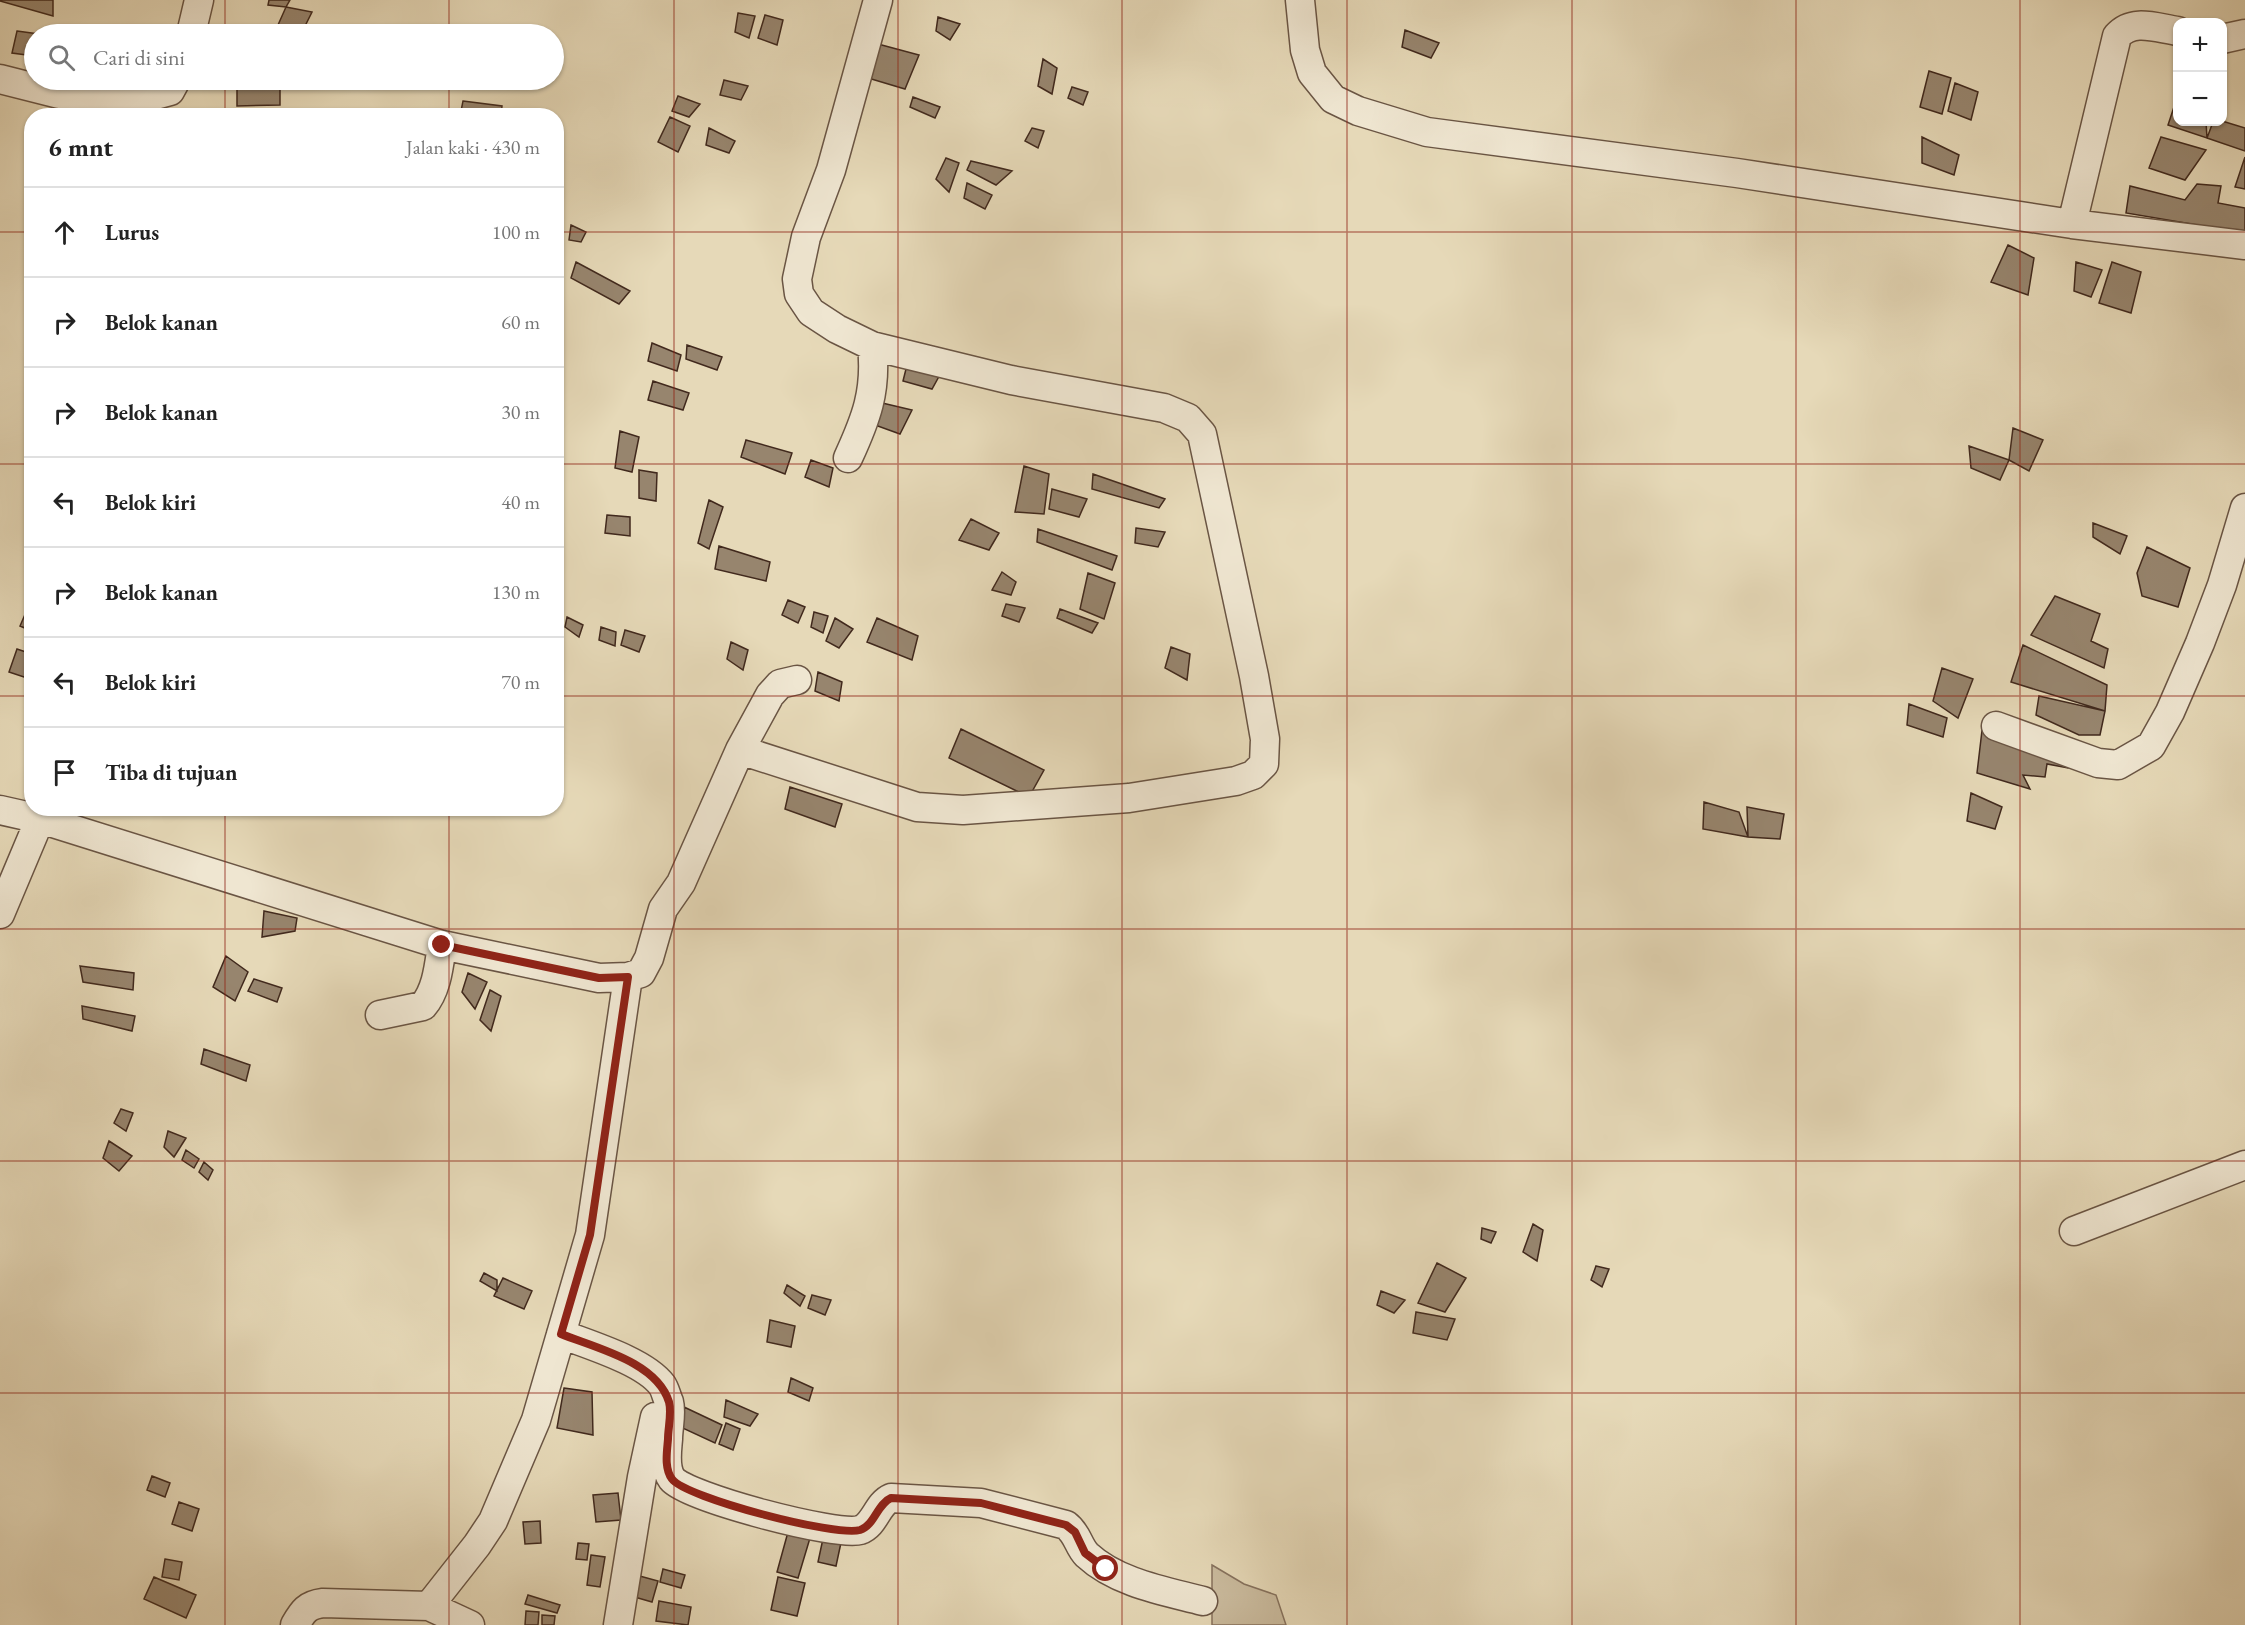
<!DOCTYPE html>
<html lang="id">
<head>
<meta charset="utf-8">
<style>
  body { margin:0; font-family:"EB Garamond",serif; background:#f2f2f2; color:#222 }
  .controls { position:absolute; right:18px; top:18px; display:grid; overflow:hidden; border-radius:12px; box-shadow:0 2px 4px #0004 }
  .controls button { width:54px; height:54px; display:grid; place-items:center; padding:0; border:0; border-bottom:2px solid #e0e0e0; background:#fff; color:#222; font:30px sans-serif }
  .stop { position:absolute; width:18px; height:18px; margin:-14px; border:4px solid #8f2418; border-radius:50%; background:#fff }
  .stop.end { background:#8f2418; border-color:#fff; box-shadow:0 2px 6px #0008 }
  .list { margin:0; padding:0; list-style:none }
  h2 { display:flex; justify-content:space-between; align-items:center; height:78px; margin:0; padding:0 24px; font-size:26px }
  h2 small { font-size:20px; font-weight:400; color:#767676 }
  .list li { display:grid; grid-template-columns:39px 1fr auto; gap:18px; align-items:center; box-sizing:border-box; height:90px; padding:0 24px; border-top:2px solid #e0e0e0 }
  .list b { display:block; font-size:22px; white-space:nowrap }
  .list em { font-size:20px; font-style:normal; color:#767676 }
  .icon { flex:none; width:33px; height:33px; fill:none; stroke:currentColor; stroke-width:2; stroke-linecap:round; stroke-linejoin:round }
  .map { position:relative; flex:none; width:2245px; height:1625px; overflow:hidden }
  .search { position:absolute; background:#fff; box-shadow:0 2px 4px #0004; left:24px; top:24px; width:540px; height:66px; display:flex; align-items:center; gap:15px; box-sizing:border-box; padding:0 21px; border-radius:33px; color:#767676; font-size:22px }
  .panel { position:absolute; background:#fff; box-shadow:0 2px 4px #0004; left:24px; top:108px; width:540px; height:708px; border-radius:24px }
  .map>svg:first-child { display:block }
</style>
</head>
<body>
<div class="map">
<svg width="2245" height="1625" viewBox="0 0 2245 1625">
  <rect width="100%" height="100%" fill="#e6d9b8"/>
  <filter id="stains"><feTurbulence type="fractalNoise" baseFrequency=".00333" numOctaves="4"/><feColorMatrix values="0 0 0 0 .2 0 0 0 0 .09 0 0 0 0 .02 0 0 0 .5 -.17"/></filter>
  <radialGradient id="worn" r=".72"><stop offset=".6" stop-color="#630" stop-opacity="0"/><stop offset="1" stop-color="#630" stop-opacity=".3"/></radialGradient>
  <!-- green -->
  <path fill="#cabb9e" stroke="#86725e" stroke-width="1.5" d="M1212,1565L1244,1584L1276,1595L1286,1625H1212Z"/>
  <!-- building -->
  <path fill="#97856e" stroke="#41291d" stroke-width="1.5" d="M0,0H53V16L0,1Z
    M269,0H290L286,7L268,5Z
    M286,7L312,12L302,32L278,25Z
    M738,13L755,16L749,38L735,32Z
    M765,15L783,20L777,45L758,38Z
    M938,17L960,24L950,40L936,31Z
    M1405,30L1439,43L1431,58L1402,47Z
    M17,31L39,34H34V56L12,53Z
    M878,44L919,55L905,89L868,78Z
    M1043,59L1057,68L1052,94L1038,86Z
    M1929,71L1951,78L1942,114L1920,107Z
    M724,80L748,86L741,100L720,95Z
    M1955,83L1978,92L1971,120L1948,111Z
    M280,85V105L237,106V86Z
    M1072,87L1088,92L1083,105L1068,98Z
    M678,96L700,104L689,117L672,111Z
    M913,97L940,107L935,118L910,107Z
    M463,101L502,106L501,116H460Z
    M2174,107L2178,108V122H2206L2207,138L2168,125Z
    M670,117L690,126L678,152L658,142Z
    M2222,121L2245,128V151L2207,138L2213,122Z
    M709,128L735,141L729,153L706,145Z
    M1032,128L1044,131L1038,148L1025,141Z
    M1922,137L1959,155L1954,175L1922,163Z
    M2161,137L2206,150L2185,180L2149,168Z
    M2245,157V189L2235,187Z
    M556,158L562,159L559,179L556,178Z
    M946,158L959,163L949,192L936,179Z
    M971,161L1012,171L996,185L967,170Z
    M967,183L992,195L985,209L964,198Z
    M2197,184L2221,186L2218,203L2245,208V233L2126,213L2130,186L2185,200Z
    M556,211L562,213L556,228Z
    M571,225L586,232L581,242L569,240Z
    M2008,245L2034,258L2028,295L1991,282Z
    M576,262L630,291L619,304L571,278Z
    M2076,262L2102,270L2091,297L2074,291Z
    M2112,262L2141,272L2131,313L2099,303Z
    M652,343L681,355L677,371L648,361Z
    M687,345L722,357L717,370L686,359Z
    M908,361L942,371L932,389L903,381Z
    M653,381L689,393L683,410L648,400Z
    M878,402L912,410L900,434L875,425Z
    M2013,428L2043,440L2029,471L2009,460Z
    M620,431L639,437L632,472L615,468Z
    M746,440L792,453L785,474L741,457Z
    M1969,446L2009,460L2000,480L1971,468Z
    M811,460L833,468L829,487L805,477Z
    M1024,466L1049,474L1044,514L1015,512Z
    M639,470L657,473L656,501L639,498Z
    M1093,474L1165,499L1159,508L1092,489Z
    M1052,489L1087,499L1079,517L1049,509Z
    M709,500L723,507L709,549L698,543Z
    M607,515L630,517V536L605,533Z
    M971,519L999,533L989,550L959,540Z
    M2093,523L2127,536L2120,554L2093,537Z
    M1136,528L1165,532L1158,547L1135,543Z
    M1038,529L1117,556L1112,570L1037,542Z
    M719,546L770,562L766,581L715,569Z
    M2147,547L2190,568L2178,607L2142,596L2137,573Z
    M1002,572L1016,582L1011,595L992,590Z
    M1088,573L1115,583L1104,619L1080,609Z
    M2055,596L2100,614L2091,641L2108,649L2104,668L2031,635Z
    M788,600L805,607L798,623L782,615Z
    M30,603L32,604V631L20,626Z
    M1006,604L1025,608L1019,622L1002,616Z
    M1060,609L1098,623L1092,633L1057,618Z
    M814,612L828,616L823,633L811,627Z
    M567,617L583,625L579,637L565,627Z
    M835,618L853,629L839,648L826,641Z
    M877,618L918,636L912,660L867,642Z
    M601,627L616,632L615,646L599,640Z
    M625,630L645,636L639,652L621,645Z
    M731,642L748,650L743,670L727,659Z
    M2023,645L2107,685L2105,711L2011,682Z
    M1171,647L1190,654L1187,680L1165,668Z
    M17,649L32,654L30,679L9,672Z
    M1942,668L1973,679L1958,718L1933,701Z
    M818,672L842,682L839,701L815,691Z
    M2039,696L2105,711L2100,735H2079L2036,715Z
    M1909,704L1947,718L1943,737L1907,725Z
    M1990,718L2074,739L2068,768L2047,764L2045,777L2023,775L2030,789L1977,773L1983,722Z
    M961,729L1044,770L1029,797L949,758Z
    M790,787L842,804L835,827L785,809Z
    M1971,793L2002,807L1995,829L1967,821Z
    M1704,802L1739,812L1748,837L1703,829Z
    M1747,807L1784,814L1780,839L1748,837Z
    M264,911L297,918L295,931L262,937Z
    M226,956L248,972L235,1001L213,987Z
    M80,966L134,973L133,990L83,982Z
    M468,973L487,982L475,1009L462,992Z
    M254,979L282,988L277,1002L248,991Z
    M490,990L501,996L491,1031L480,1020Z
    M82,1006L135,1016L132,1031L83,1019Z
    M204,1049L250,1065L246,1081L201,1064Z
    M121,1109L133,1113L126,1131L114,1123Z
    M168,1131L186,1138L174,1157L164,1147Z
    M109,1141L132,1156L119,1171L103,1158Z
    M186,1150L199,1159L194,1168L182,1160Z
    M204,1162L213,1170L208,1180L199,1172Z
    M1533,1224L1543,1230L1537,1261L1523,1252Z
    M1482,1228L1496,1232L1491,1243L1481,1239Z
    M1437,1263L1466,1278L1445,1312L1418,1303Z
    M1596,1266L1609,1269L1602,1287L1591,1280Z
    M484,1273L497,1280V1291L480,1281Z
    M503,1278L532,1291L524,1309L494,1296Z
    M787,1285L805,1296L800,1306L784,1293Z
    M1381,1291L1405,1300L1394,1313L1377,1305Z
    M812,1295L831,1300L825,1315L808,1308Z
    M1416,1312L1455,1319L1447,1340L1413,1333Z
    M770,1320L795,1326L791,1347L767,1342Z
    M791,1378L813,1388L809,1401L788,1392Z
    M564,1388L592,1392L593,1435L557,1428Z
    M726,1400L758,1414L750,1426L724,1417Z
    M684,1407L722,1425L715,1443L676,1425Z
    M726,1423L740,1429L733,1450L719,1444Z
    M152,1476L170,1483L165,1497L147,1490Z
    M618,1493L621,1520L596,1522L593,1495Z
    M179,1502L199,1509L192,1531L172,1524Z
    M540,1521L541,1543L525,1544L523,1522Z
    M788,1532L810,1538L798,1578L777,1572Z
    M824,1534L842,1538L836,1566L818,1562Z
    M578,1543L589,1544L587,1560L576,1559Z
    M591,1555L605,1557L600,1587L587,1585Z
    M165,1559L182,1562L179,1580L162,1577Z
    M663,1569L685,1575L681,1588L660,1582Z
    M636,1575L658,1581L652,1602L631,1596Z
    M154,1577L196,1595L186,1618L144,1599Z
    M778,1577L805,1583L797,1616L771,1610Z
    M528,1595L560,1605L557,1613L525,1604Z
    M659,1601L691,1607L688,1625L656,1621Z
    M526,1611L539,1612L538,1625H525Z
    M542,1615L555,1616L554,1625H542Z"/>
  <g fill="none" stroke-linecap="round" stroke-linejoin="round">
    <defs>
      <path id="minor" d="M1300,0L1305,50L1312,73L1333,99L1358,111L1427,132L1737,173L2072,224L2245,245
        M191,34L199,0
        M2222,39L2245,34
        M0,79L59,94L148,97L170,91L176,80
        M2072,224L2117,36C2133,18 2156,28 2178,31
        M848,458C866,419 877,391 872,346
        M1996,726L2098,763L2118,765L2151,746L2170,712L2200,643L2222,585L2245,508
        M740,750L917,807L963,810L1129,798L1236,781L1253,775L1264,764L1265,739L1254,676L1202,434L1188,418L1164,408L1011,380L872,346L837,329L811,312L799,294L797,279L806,237L831,170L878,0
        M0,810L40,819L442,945L599,978L628,977L641,973L649,958L663,909L681,883L740,750L770,695L780,684L797,680
        M0,914L40,819
        M380,1015L423,1006C437,990 439,965 442,945
        M2074,1231L2245,1165
        M561,1334C589,1345 644,1361 662,1385C665,1389 667,1398 669,1402C672,1413 668,1428 668,1439C667,1452 664,1468 672,1479C686,1497 837,1537 860,1530C875,1525 877,1504 891,1498L981,1503L1066,1525C1078,1534 1078,1546 1087,1555C1117,1583 1165,1591 1203,1601
        M429,1606L477,1545L493,1521L536,1420L590,1235L628,977
        M295,1625C303,1611 307,1605 323,1603L429,1606L470,1625
        M618,1625L642,1477L655,1417"/>
    </defs>
    <!-- minor casing -->
    <use href="#minor" stroke="#6a5544" stroke-width="31"/>
    <!-- minor -->
    <use href="#minor" stroke="#efe6d1" stroke-width="28"/>
  </g>
  <g fill="none" stroke-linecap="round" stroke-linejoin="round">
    <!-- route -->
    <path stroke="#8f2418" stroke-width="8" d="M442,945L599,978L628,977L590,1235L561,1334C596,1348 657,1362 669,1402C672,1413 668,1428 668,1439C667,1452 664,1468 672,1479C686,1498 836,1537 860,1530C875,1525 877,1504 891,1498L981,1503L1066,1525L1075,1532L1085,1553L1106,1569"/>
  </g>
  <!-- grid -->
  <path fill="none" stroke="#8f2418" stroke-width="1.5" stroke-opacity="0.55" d="M225,0V34M449,0V34M674,0V1625M898,0V1625M1122,0V1625M1347,0V1625M1572,0V1625M1796,0V1625M2020,0V1625M225,80V116M449,80V116M0,232H32M556,232H2245M0,464H32M556,464H2245M0,696H32M556,696H2245M225,808V1625M449,808V1625M0,929H2245M0,1161H2245M0,1393H2245"/>
  <rect width="100%" height="100%" filter="url(#stains)"/>
  <rect width="100%" height="100%" fill="url(#worn)"/>
</svg>
<div class="controls">
<button>+</button>
<button>−</button>
</div>
<div class="stop" style="left:1106px;top:1569px"></div>
<div class="stop end" style="left:442px;top:945px"></div>
<div class="search"><svg class="icon" aria-label="search" viewBox="0 0 24 24"><circle cx="10" cy="10" r="6"/><path d="M15 15l6 6"/></svg>Cari di sini</div>
<section class="panel">
<h2>6 mnt<small>Jalan kaki · 430 m</small></h2>
<ul class="list">
<li><svg class="icon" aria-label="ahead" viewBox="0 0 24 24"><path d="M12 20V5M6 11l6-6 6 6"/></svg><div><b>Lurus</b></div><em>100 m</em></li>
<li><svg class="icon" aria-label="right" viewBox="0 0 24 24"><path d="M7 20v-9h11M14 6l5 5-5 5"/></svg><div><b>Belok kanan</b></div><em>60 m</em></li>
<li><svg class="icon" aria-label="right" viewBox="0 0 24 24"><path d="M7 20v-9h11M14 6l5 5-5 5"/></svg><div><b>Belok kanan</b></div><em>30 m</em></li>
<li><svg class="icon" aria-label="left" viewBox="0 0 24 24"><path d="M17 20v-9H6M10 6l-5 5 5 5"/></svg><div><b>Belok kiri</b></div><em>40 m</em></li>
<li><svg class="icon" aria-label="right" viewBox="0 0 24 24"><path d="M7 20v-9h11M14 6l5 5-5 5"/></svg><div><b>Belok kanan</b></div><em>130 m</em></li>
<li><svg class="icon" aria-label="left" viewBox="0 0 24 24"><path d="M17 20v-9H6M10 6l-5 5 5 5"/></svg><div><b>Belok kiri</b></div><em>70 m</em></li>
<li><svg class="icon" aria-label="arrive" viewBox="0 0 24 24"><path d="M6 21V4h12l-3 4 3 4H6"/></svg><div><b>Tiba di tujuan</b></div></li>
</ul>
</section>
</div>
</body>
</html>
